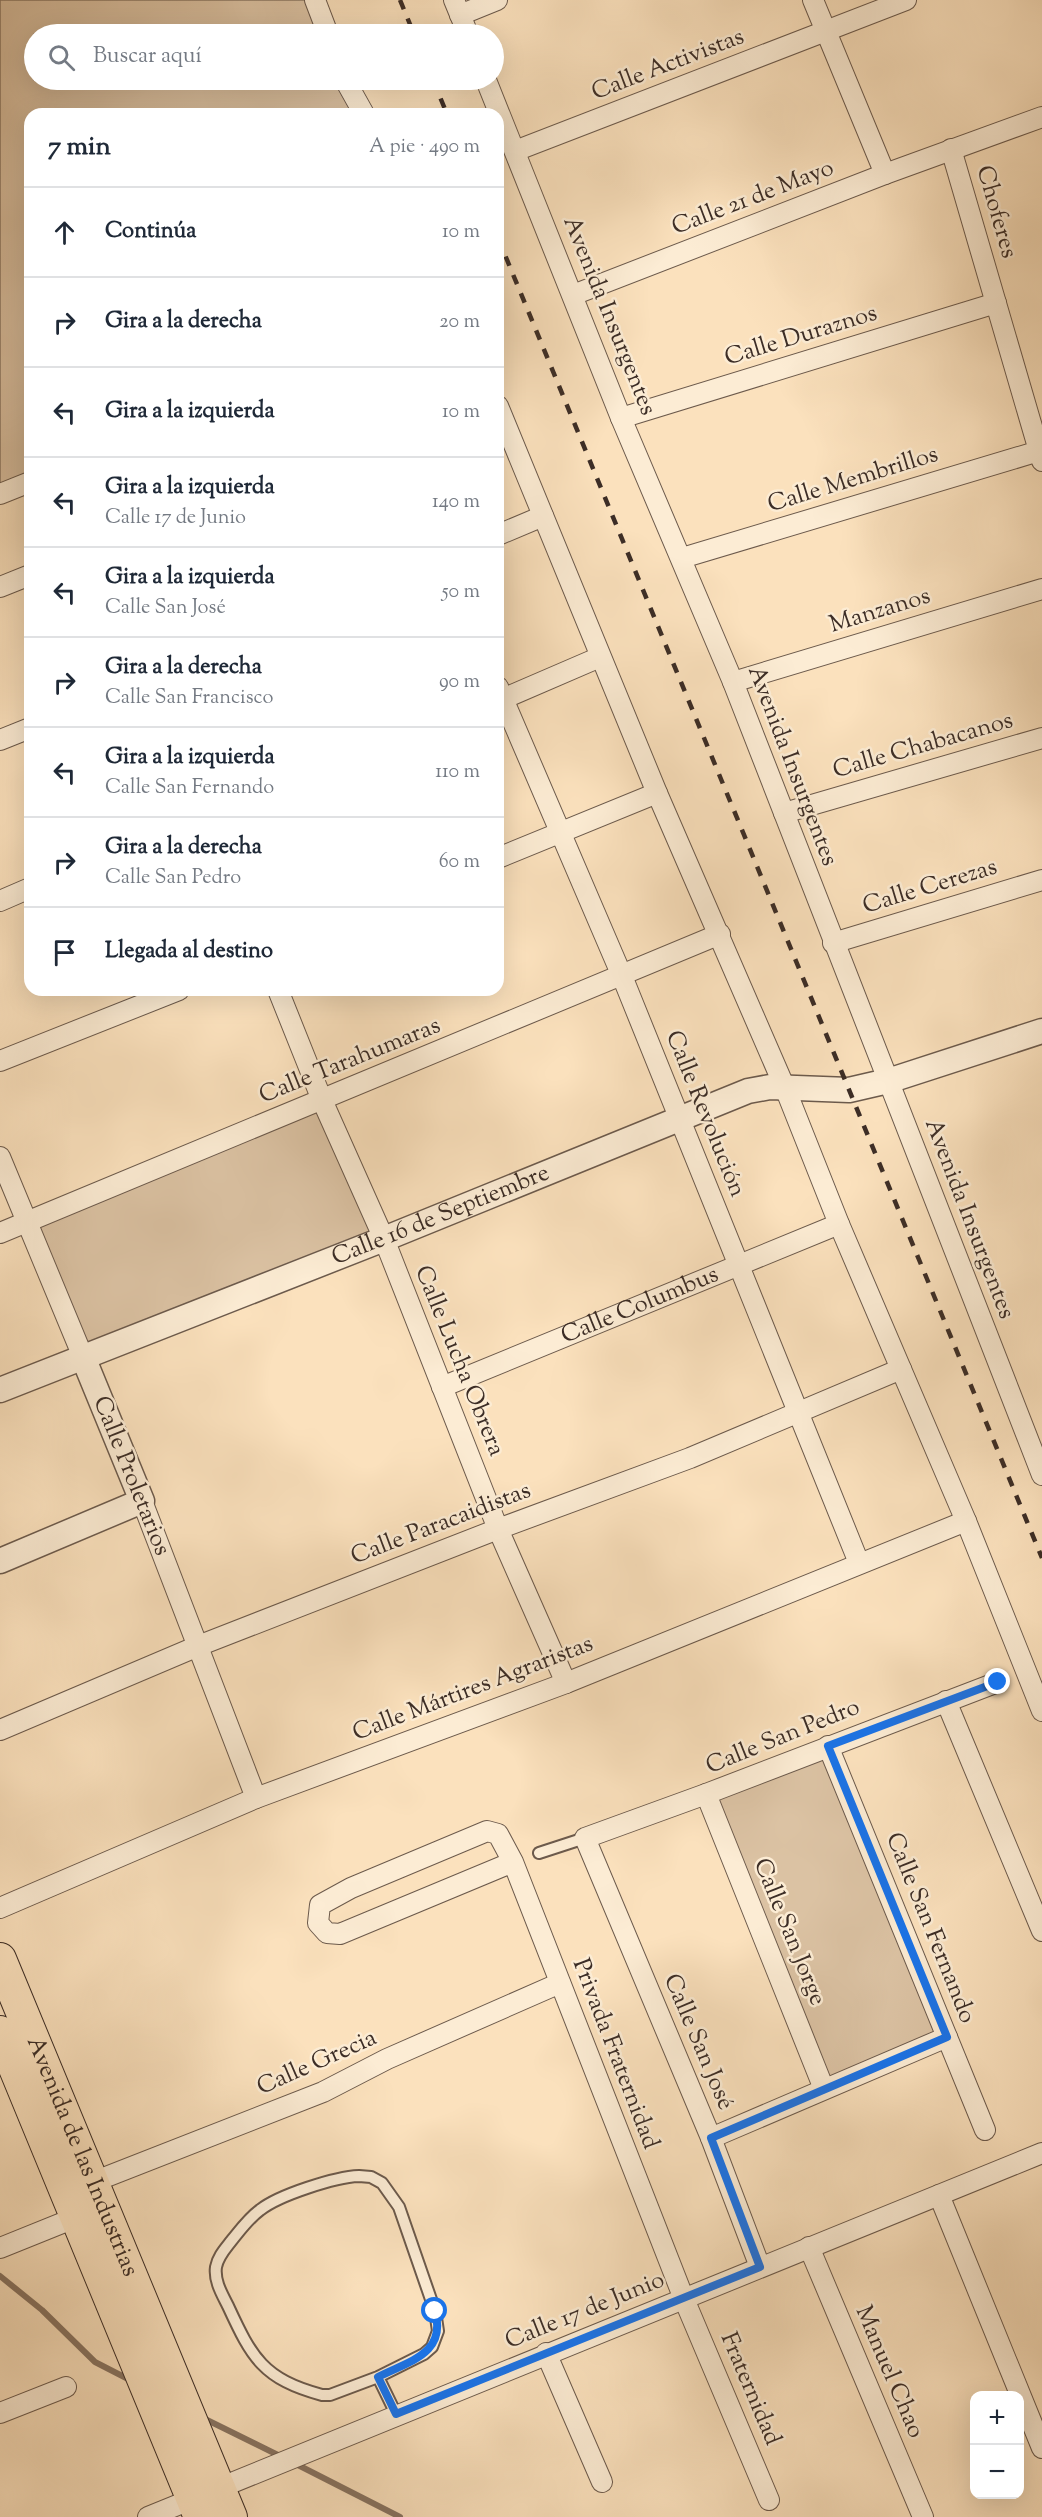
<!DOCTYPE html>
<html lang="es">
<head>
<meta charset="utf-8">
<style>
  body { margin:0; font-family:"Sorts Mill Goudy",serif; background:#f2f2f3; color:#1f2937 }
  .controls { position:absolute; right:18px; bottom:18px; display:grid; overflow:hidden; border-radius:12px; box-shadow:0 6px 24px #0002 }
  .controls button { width:54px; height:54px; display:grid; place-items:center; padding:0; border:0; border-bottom:2px solid #e0e1e3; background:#fff; color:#1f2937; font:30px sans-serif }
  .stop { position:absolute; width:18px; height:18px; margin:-14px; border:4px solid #1a73e8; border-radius:50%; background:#fff }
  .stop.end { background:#1a73e8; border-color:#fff; box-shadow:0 2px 6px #0008 }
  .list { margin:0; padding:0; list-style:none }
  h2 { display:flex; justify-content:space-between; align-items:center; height:78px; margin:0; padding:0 24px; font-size:26px }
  h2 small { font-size:20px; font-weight:400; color:#747a83 }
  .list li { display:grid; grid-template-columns:39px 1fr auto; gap:18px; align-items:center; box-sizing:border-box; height:90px; padding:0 24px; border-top:2px solid #e0e1e3 }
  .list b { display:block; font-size:22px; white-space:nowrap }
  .list p { margin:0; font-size:20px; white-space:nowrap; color:#747a83 }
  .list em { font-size:20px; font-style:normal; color:#747a83 }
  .icon { flex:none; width:33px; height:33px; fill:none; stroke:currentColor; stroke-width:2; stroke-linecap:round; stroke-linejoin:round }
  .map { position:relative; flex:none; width:1042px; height:2517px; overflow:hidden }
  .search { position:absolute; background:#fff; box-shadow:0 6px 24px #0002; left:24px; top:24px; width:480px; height:66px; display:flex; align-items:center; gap:15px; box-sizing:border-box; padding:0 21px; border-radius:33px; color:#747a83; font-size:22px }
  .panel { position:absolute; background:#fff; box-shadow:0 6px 24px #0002; left:24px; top:108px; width:480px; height:888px; border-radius:18px }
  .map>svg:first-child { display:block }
</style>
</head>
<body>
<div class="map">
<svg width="1042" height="2517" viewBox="0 0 1042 2517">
  <rect width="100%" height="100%" fill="#fbe1bd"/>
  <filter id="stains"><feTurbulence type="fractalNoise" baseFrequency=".00333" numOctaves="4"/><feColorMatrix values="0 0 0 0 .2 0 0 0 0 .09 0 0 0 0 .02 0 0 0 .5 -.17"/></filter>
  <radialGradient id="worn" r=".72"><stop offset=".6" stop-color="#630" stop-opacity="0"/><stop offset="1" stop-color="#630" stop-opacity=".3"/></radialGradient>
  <!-- green -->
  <path fill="#dbc2a3" stroke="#8c7864" stroke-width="1.5" d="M0,0H315L328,34H34V80H345L364,114H30V482L0,494Z
    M322,1100L384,1239L83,1357L27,1222Z
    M828,1746L947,2037L824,2089L706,1794Z"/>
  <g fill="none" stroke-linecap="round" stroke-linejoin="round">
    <!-- stream -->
    <path stroke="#887462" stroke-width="6" d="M0,2276L42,2310L95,2362L132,2381
      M203,2418L282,2457
      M294,2463L400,2517"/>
    <defs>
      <path id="service" d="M539,1853L585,1838
        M359,2176L371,2177L382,2183L399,2207L435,2311L438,2331L432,2347L424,2354L378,2377L330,2395H322C263,2379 252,2358 228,2306C222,2294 214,2281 216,2267C218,2256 226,2248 232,2240C241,2229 249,2218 260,2210C279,2195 335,2177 359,2176Z
        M378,2377L396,2414"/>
      <g id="minor">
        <path d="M315,0L328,34"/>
        <path d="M454,0L468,34"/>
        <path d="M813,0L885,174"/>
        <path d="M460,15L497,0"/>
        <path d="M345,80L364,114"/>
        <path d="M486,80L621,418L733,682L1042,1475"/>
        <path d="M951,149L1042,461"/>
        <path d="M515,151L906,0"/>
        <path d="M573,295L885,174L1042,117"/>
        <path d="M498,406L657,793L785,1088L839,1224L966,1521L1042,1711"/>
        <path d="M621,418L996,303"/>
        <path d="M0,494L30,482"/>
        <path d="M498,535L543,516"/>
        <path d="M682,558L1039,451"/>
        <path d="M0,587L30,575"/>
        <path d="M733,682L1042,589"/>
        <path d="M498,687L622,976L859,1563"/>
        <path d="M498,701L600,657"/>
        <path d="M0,740L30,728"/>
        <path d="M784,813L1042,738"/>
        <path d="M498,858L657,793"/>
        <path d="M0,901L30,888"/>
        <path d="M833,943L1042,880"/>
        <path d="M278,990L322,1100L384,1239L498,1529L566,1683"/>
        <path d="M0,1061L179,990"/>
        <path d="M0,1157L83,1357"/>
        <path d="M0,1233L720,934"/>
        <path id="s1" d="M442,1387L839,1224"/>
        <path d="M142,1501L256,1798"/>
        <path d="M946,1701L1042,1931"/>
        <path d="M0,1730L198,1646L498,1529L690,1458L901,1369"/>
        <path d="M828,1746L985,2130"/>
        <path d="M706,1794L824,2089"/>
        <path d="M513,1862L340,1934L327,1933L318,1923L320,1905L351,1888L487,1831L498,1834L513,1862L684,2299L769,2500"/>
        <path d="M0,1908L256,1798L566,1683L966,1521"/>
        <path d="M711,2138L947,2037"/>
        <path d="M83,2186L323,2092L387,2059L560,1983"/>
        <path d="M939,2195L1042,2448"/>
        <path d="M809,2247L923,2517"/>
        <path d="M0,2248L77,2217"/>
        <path d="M760,2267L711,2138L585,1838L706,1794L998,1682"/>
        <path d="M546,2353L602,2482"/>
        <path d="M0,2413L66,2387"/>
        <path d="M148,2517L1042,2153"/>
      </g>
      <g id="tertiary">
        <path id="s2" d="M0,1390L384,1239L748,1091L770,1087L849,1090L888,1081L1042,1031"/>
        <path d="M0,1561L142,1501L83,1357"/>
      </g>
      <g id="primary">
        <path id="s3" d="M0,1959L231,2517"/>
        <path d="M0,2032L200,2517"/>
      </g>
    </defs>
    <!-- service casing -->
    <use href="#service" stroke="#6c5a4c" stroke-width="14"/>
    <!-- minor casing -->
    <use href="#minor" stroke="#6c5a4c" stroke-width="22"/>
    <!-- tertiary casing -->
    <use href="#tertiary" stroke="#6c5a4c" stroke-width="27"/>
    <!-- primary casing -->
    <use href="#primary" stroke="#3c2d26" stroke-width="34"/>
    <!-- service -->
    <use href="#service" stroke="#fcecd4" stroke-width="10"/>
    <!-- minor -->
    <use href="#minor" stroke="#fcecd4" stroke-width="20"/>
    <!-- tertiary -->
    <use href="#tertiary" stroke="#fcecd4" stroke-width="24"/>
    <!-- primary -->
    <use href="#primary" stroke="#fbe1bd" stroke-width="32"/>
    <!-- rail -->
    <path stroke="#3c2d26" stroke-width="4.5" stroke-dasharray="10 10" stroke-linecap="butt" d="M400,0L414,34
      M433,80L447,114
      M498,238L1042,1558"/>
  </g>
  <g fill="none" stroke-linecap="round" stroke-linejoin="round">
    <!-- route -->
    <path stroke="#1a73e8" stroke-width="8" d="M435,2311C447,2354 409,2361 378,2377L396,2414L760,2267L711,2138L947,2037L828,1746L998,1682"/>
  </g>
  <g text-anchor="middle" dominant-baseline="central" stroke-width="5" stroke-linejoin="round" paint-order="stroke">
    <!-- street labels -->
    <g font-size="24" fill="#3c2d26" stroke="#fcecd4">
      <text transform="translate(668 65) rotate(-21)">Calle Activistas</text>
      <text transform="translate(753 198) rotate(-21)">Calle 21 de Mayo</text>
      <text transform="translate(996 212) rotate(74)">Choferes</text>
      <text transform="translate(609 316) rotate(68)">Avenida Insurgentes</text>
      <text transform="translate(801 336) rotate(-17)">Calle Duraznos</text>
      <text transform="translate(853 480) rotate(-17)">Calle Membrillos</text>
      <text transform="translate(880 611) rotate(-17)">Manzanos</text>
      <text transform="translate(923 746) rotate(-16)">Calle Chabacanos</text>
      <text transform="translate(792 766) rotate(69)">Avenida Insurgentes</text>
      <text transform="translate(930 887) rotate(-17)">Calle Cerezas</text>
      <text transform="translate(350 1061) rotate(-22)">Calle Tarahumaras</text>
      <text transform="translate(705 1114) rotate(68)">Calle Revolución</text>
      <text stroke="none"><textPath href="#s2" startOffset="474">Calle 16 de Septiembre</textPath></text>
      <text transform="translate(969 1219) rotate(69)">Avenida Insurgentes</text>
      <text stroke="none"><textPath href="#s1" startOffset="214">Calle Columbus</textPath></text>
      <text transform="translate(459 1361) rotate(68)">Calle Lucha Obrera</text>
      <text transform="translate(131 1476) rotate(68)">Calle Proletarios</text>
      <text transform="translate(441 1524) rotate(-21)">Calle Paracaidistas</text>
      <text transform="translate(473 1689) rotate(-21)">Calle Mártires Agraristas</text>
      <text transform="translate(783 1737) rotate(-22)">Calle San Pedro</text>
      <text transform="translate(930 1928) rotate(68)">Calle San Fernando</text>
      <text transform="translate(789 1932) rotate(68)">Calle San Jorge</text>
      <text transform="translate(698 2042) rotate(67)">Calle San José</text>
      <text transform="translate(615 2054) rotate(69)">Privada Fraternidad</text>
      <text transform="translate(317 2063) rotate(-24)">Calle Grecia</text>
      <text stroke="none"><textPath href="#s3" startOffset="214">Avenida de las Industrias</textPath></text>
      <text transform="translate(585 2311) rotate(-22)">Calle 17 de Junio</text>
      <text transform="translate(889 2372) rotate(67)">Manuel Chao</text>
      <text transform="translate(750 2389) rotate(67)">Fraternidad</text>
    </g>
  </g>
  <rect width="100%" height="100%" filter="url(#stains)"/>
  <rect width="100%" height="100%" fill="url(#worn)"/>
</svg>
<div class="controls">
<button>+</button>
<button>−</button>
</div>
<div class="stop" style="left:435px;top:2311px"></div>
<div class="stop end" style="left:998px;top:1682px"></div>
<div class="search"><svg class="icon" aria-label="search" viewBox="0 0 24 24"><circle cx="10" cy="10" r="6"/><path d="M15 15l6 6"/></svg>Buscar aquí</div>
<section class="panel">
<h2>7 min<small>A pie · 490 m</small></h2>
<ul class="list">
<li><svg class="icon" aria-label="ahead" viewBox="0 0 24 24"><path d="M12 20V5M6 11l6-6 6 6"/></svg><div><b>Continúa</b></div><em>10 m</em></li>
<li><svg class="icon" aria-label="right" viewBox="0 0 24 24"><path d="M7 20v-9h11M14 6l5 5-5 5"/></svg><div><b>Gira a la derecha</b></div><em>20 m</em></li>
<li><svg class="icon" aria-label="left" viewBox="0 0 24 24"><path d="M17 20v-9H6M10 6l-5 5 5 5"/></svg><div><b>Gira a la izquierda</b></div><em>10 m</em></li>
<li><svg class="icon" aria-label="left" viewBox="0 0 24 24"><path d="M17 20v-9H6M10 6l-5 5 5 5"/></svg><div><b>Gira a la izquierda</b><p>Calle 17 de Junio</p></div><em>140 m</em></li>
<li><svg class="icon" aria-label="left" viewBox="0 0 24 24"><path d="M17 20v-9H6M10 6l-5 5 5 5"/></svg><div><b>Gira a la izquierda</b><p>Calle San José</p></div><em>50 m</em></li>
<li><svg class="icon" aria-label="right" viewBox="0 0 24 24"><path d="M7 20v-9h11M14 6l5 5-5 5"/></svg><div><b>Gira a la derecha</b><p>Calle San Francisco</p></div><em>90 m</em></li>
<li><svg class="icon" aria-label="left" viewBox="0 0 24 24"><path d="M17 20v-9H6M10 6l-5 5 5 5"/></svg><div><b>Gira a la izquierda</b><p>Calle San Fernando</p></div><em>110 m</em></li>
<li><svg class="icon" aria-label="right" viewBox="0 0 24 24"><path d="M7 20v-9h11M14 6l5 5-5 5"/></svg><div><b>Gira a la derecha</b><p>Calle San Pedro</p></div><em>60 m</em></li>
<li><svg class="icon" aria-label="arrive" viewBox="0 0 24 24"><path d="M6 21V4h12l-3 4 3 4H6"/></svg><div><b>Llegada al destino</b></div></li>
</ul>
</section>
</div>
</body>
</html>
